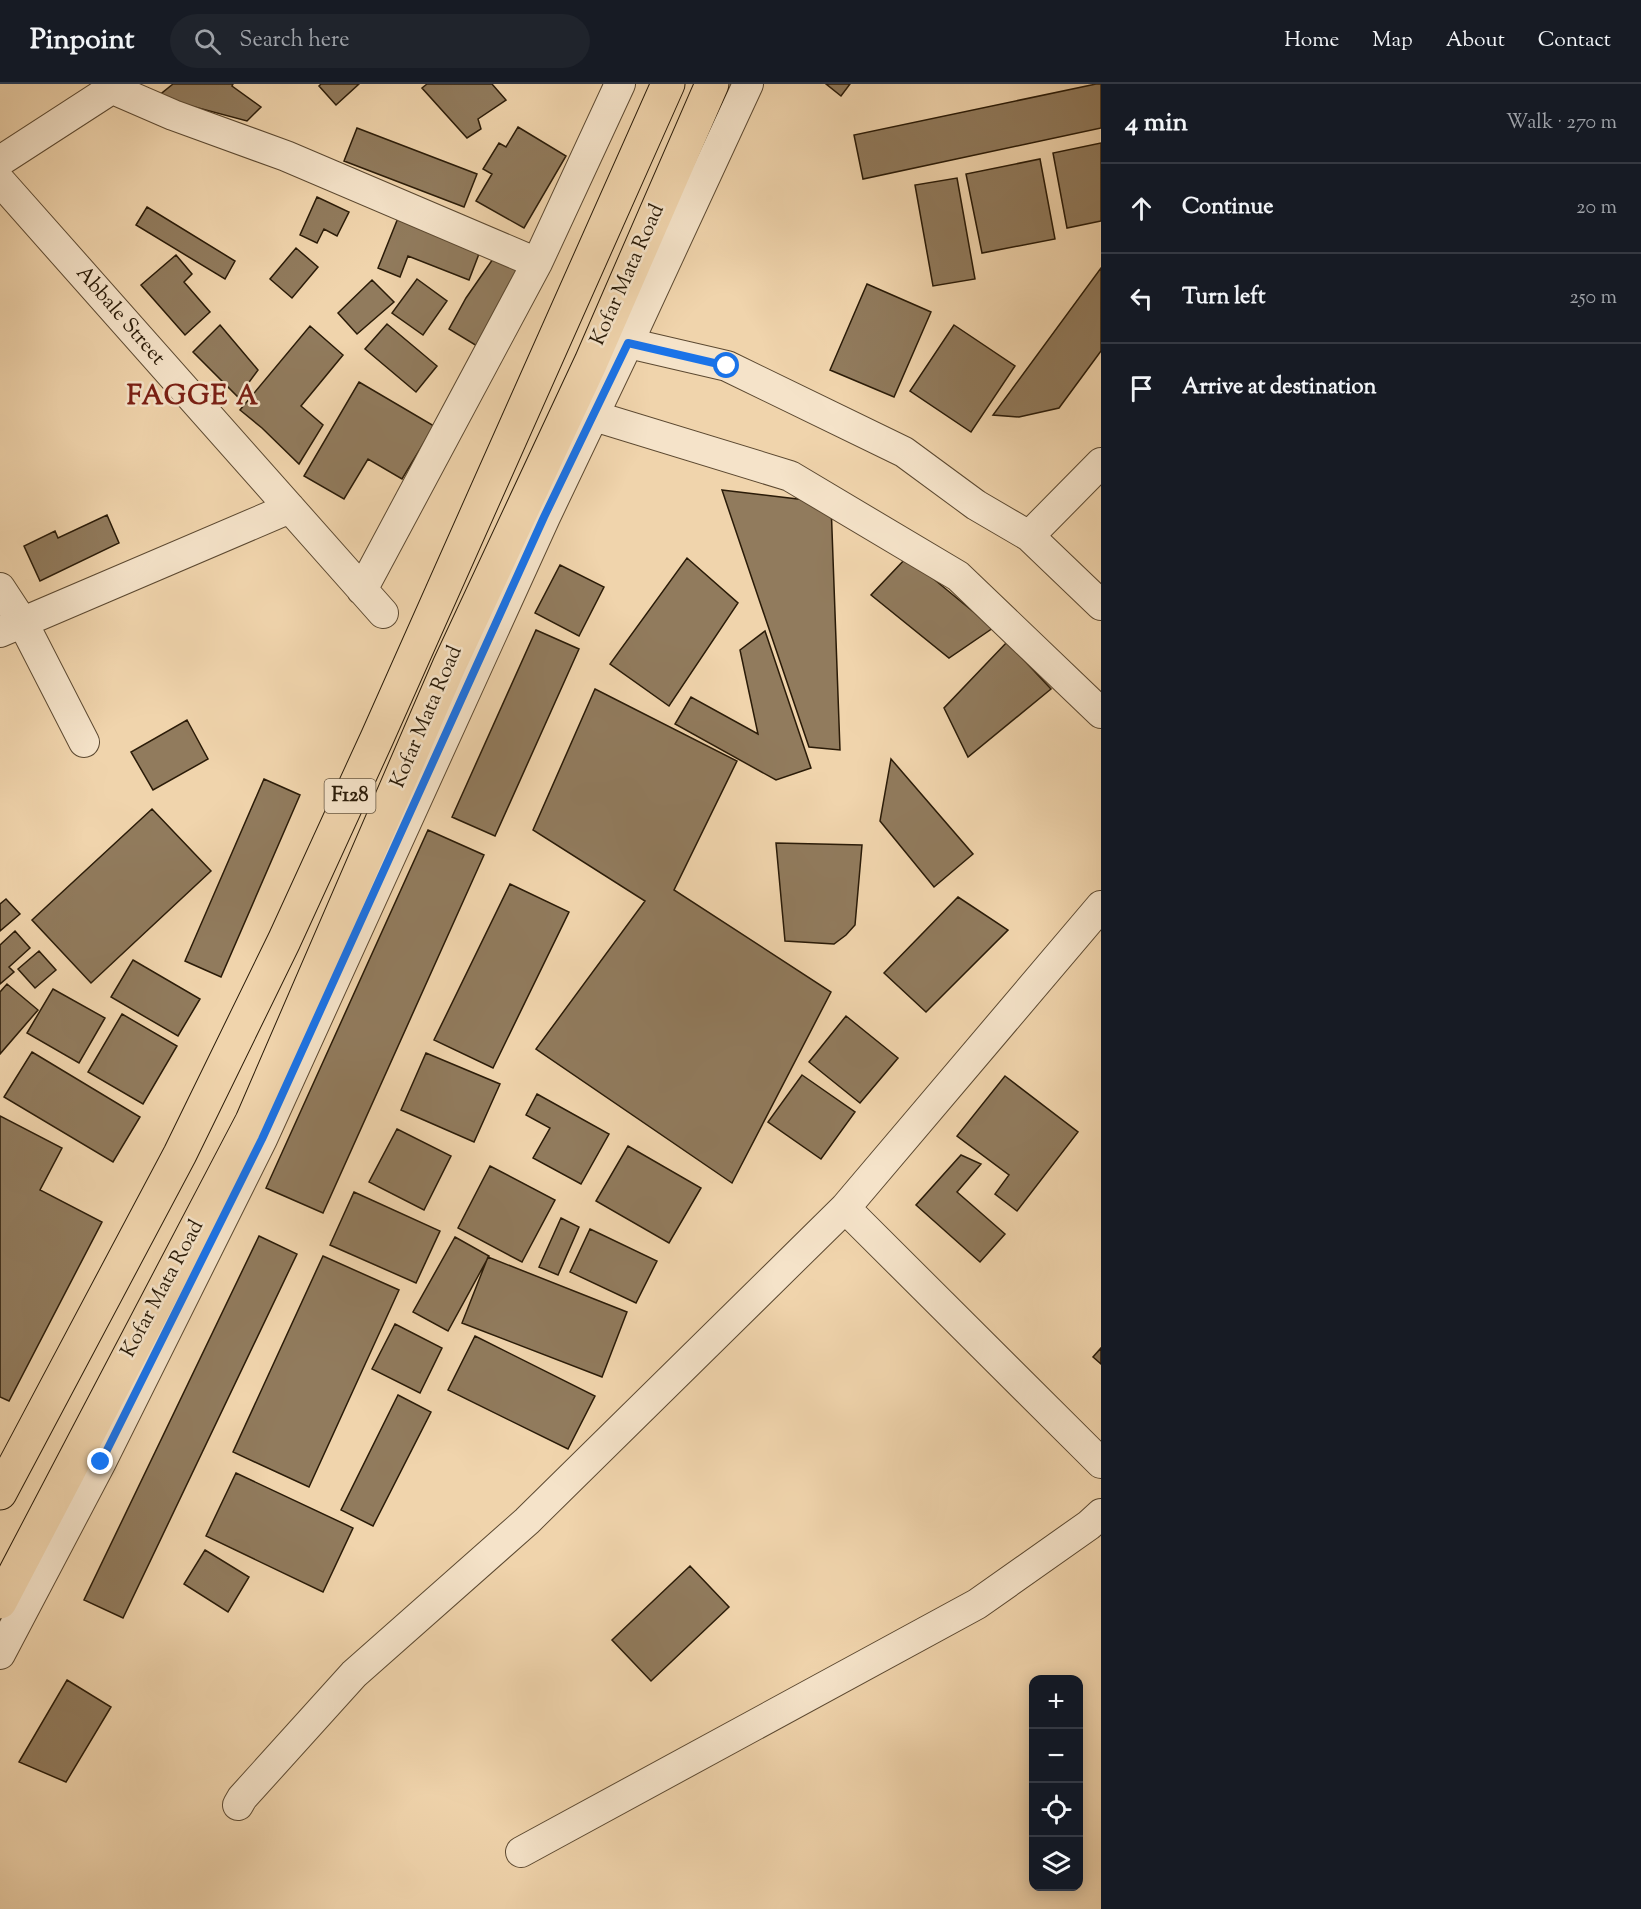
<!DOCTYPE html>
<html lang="en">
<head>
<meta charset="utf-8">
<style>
  body { margin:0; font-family:"Sorts Mill Goudy",serif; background:#20242c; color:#f1f3f6 }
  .controls { position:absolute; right:18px; bottom:18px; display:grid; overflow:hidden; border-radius:12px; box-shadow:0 3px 15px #0003 }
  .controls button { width:54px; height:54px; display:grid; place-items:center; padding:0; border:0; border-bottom:2px solid #363941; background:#171b24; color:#f1f3f6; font:30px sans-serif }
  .stop { position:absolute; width:18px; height:18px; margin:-14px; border:4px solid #1a73e8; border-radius:50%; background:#fff }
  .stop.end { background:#1a73e8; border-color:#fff; box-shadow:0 2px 6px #0008 }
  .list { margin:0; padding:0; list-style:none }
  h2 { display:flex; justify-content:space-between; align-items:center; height:78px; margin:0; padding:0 24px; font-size:26px }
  h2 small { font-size:20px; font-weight:400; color:#9ea1a6 }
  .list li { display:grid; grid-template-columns:39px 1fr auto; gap:18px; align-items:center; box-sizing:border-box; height:90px; padding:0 24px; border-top:2px solid #363941 }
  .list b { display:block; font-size:22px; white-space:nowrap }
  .list em { font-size:20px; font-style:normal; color:#9ea1a6 }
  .icon { flex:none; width:33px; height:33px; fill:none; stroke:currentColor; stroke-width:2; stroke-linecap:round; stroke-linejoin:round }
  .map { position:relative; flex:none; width:1101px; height:1825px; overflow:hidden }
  header { display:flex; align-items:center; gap:36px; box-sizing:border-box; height:84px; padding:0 30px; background:#171b24; border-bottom:2px solid #363941 }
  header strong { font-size:28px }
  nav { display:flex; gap:33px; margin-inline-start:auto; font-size:21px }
  .search { width:420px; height:54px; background:#20242c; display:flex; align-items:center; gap:15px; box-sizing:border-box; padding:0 21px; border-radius:33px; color:#9ea1a6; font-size:22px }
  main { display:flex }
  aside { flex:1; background:#171b24 }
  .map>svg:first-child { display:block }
</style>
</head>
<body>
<header>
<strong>Pinpoint</strong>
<div class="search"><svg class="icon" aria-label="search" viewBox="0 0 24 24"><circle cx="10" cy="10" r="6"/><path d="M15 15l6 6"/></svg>Search here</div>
<nav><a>Home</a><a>Map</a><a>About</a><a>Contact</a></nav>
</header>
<main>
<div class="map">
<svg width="1101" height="1825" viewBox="0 0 1101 1825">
  <rect width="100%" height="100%" fill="#f0d4ac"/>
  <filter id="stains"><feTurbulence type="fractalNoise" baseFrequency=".00333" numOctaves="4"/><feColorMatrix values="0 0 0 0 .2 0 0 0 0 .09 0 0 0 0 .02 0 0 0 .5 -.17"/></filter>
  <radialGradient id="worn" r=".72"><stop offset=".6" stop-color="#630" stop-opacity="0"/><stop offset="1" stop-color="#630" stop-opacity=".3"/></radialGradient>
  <!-- building -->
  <path fill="#917b5d" stroke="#2a1b08" stroke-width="1.5" d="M173,0H233L232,2L261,23L247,37L157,13Z
    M321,0H359L336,21L319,2Z
    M427,0H492L506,16L478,35L481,45L467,54L422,4Z
    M826,0H850L841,12Z
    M1096,0H1101V44L863,95L854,51Z
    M518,43L566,72L524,144L476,117L492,90L483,85L499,59L506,63Z
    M357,44L477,90L464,123L344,77Z
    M1101,59V137L1067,144L1053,69Z
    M1040,75L1055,155L982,169L966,90Z
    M957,94L975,195L933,202L915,101Z
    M317,113L349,128L337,152L324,145L317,159L300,151Z
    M147,123L235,177L225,195L136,141Z
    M400,129L482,162L469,196L408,172L400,193L378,184Z
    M296,164L318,183L292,214L270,195Z
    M176,171L192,190L184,198L210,228L185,251L141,201Z
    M495,172L523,190L477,262L449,245L466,214Z
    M1101,184V267L1059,324L1019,333L993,331Z
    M417,195L447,217L423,251L392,229Z
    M372,196L394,218L357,250L338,229Z
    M867,200L931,228L894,313L830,286Z
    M387,240L437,282L416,308L365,265Z
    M220,241L258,286L238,313L193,268Z
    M954,241L1015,282L971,348L910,307Z
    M310,242L343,271L301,322L323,341L299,380L262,344L240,326Z
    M359,298L434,342L402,395L368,375L344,415L304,392Z
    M722,406L831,419L840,666L809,663Z
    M107,431L119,459L40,497L24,462L55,447L58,454Z
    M907,473L993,544L949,574L871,511Z
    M687,474L738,519L669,622L610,580Z
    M560,481L604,503L579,552L535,529Z
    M536,546L579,565L495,752L452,733Z
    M765,547L811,684L776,696L675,640L691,613L758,650L740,566Z
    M1007,558L1051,605L968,673L944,624Z
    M595,605L737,677L674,806L831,908L732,1099L536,965L645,817L533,746Z
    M187,636L208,675L153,706L131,668Z
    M891,675L973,770L934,803L880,737Z
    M264,695L300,711L221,893L185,877Z
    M152,725L211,787L91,899L32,836Z
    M428,746L484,771L323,1129L266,1104Z
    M776,759L862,761L855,841L846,851L834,860L785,857Z
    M510,800L569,828L493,984L434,956Z
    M958,813L1008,846L926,928L884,889Z
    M6,815L20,830L0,847V820Z
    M15,847L30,864L9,883L14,888L0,900V861Z
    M39,867L56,886L35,904L18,885Z
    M133,876L200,915L178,952L111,913Z
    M7,900L38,926L0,970V908Z
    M53,905L105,934L79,979L27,949Z
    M122,930L177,962L143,1020L88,988Z
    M846,932L898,974L860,1019L809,978Z
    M32,968L140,1033L113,1078L4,1013Z
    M426,969L500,1000L474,1058L401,1026Z
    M802,991L855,1028L821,1075L768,1038Z
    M1005,992L1078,1048L1017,1127L995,1110L1009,1091L957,1052Z
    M537,1010L609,1050L581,1100L533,1074L550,1044L526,1031Z
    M0,1032L62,1064L40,1106L102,1138L9,1317L0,1313Z
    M397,1045L451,1072L424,1126L369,1098Z
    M628,1062L701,1104L669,1159L596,1117Z
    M961,1071L981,1080L957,1108L1005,1150L980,1178L916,1121Z
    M490,1082L555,1116L522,1178L458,1144Z
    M354,1108L440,1147L416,1199L330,1161Z
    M561,1134L579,1143L558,1191L539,1183Z
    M590,1145L657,1177L636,1219L570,1188Z
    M259,1152L297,1170L123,1534L84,1516Z
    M455,1153L489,1172L448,1247L413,1228Z
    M323,1172L399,1206L309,1403L233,1368Z
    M488,1173L627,1228L602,1293L462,1239Z
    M395,1240L442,1264L420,1309L372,1285Z
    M475,1252L595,1312L568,1365L448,1306Z
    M1101,1264V1280L1093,1273Z
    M398,1311L431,1328L373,1442L341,1426Z
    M236,1389L353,1444L323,1508L206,1452Z
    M205,1466L249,1493L228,1528L184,1500Z
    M690,1482L729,1523L651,1597L612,1556Z
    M67,1596L111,1623L66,1698L19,1678Z"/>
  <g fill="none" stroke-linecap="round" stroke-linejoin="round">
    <defs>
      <path id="minor" d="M113,5L173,31L286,72L537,179
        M0,77L119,0
        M0,97L383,529
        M628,259L727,282L904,368L976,421L1029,452L1101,521
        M594,332L790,392L958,492L1101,629
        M1029,452L1101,379
        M0,504L23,539L84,658
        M362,506L537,179L620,0
        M0,548L290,424
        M845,1124L1101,1379
        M0,1570L101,1378L262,1055L545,433L628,259L748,0
        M238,1721L242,1714L354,1590L527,1437L845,1124L1101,822
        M521,1768L977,1520L1089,1441L1101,1430"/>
      <path id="primary" d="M0,1409L180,1070L284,857L377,654L668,0
        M0,1518L252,1037L449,582L591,278L712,0"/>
    </defs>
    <!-- minor casing -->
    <use href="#minor" stroke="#5c4931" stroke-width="32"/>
    <!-- primary casing -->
    <use href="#primary" stroke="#2a1b08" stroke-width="35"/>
    <!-- minor -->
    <use href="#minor" stroke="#f5e3c9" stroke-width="30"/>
    <!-- primary -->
    <use href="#primary" stroke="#f0d4ac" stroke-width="33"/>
  </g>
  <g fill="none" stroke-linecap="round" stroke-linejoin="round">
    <!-- route -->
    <path stroke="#1a73e8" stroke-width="8" d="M101,1378L262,1055L544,433L628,259L727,282"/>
  </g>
  <g text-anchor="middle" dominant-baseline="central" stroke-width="5" stroke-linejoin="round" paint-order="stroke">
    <!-- shield labels -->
    <rect fill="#f5e3c9" stroke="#675742" stroke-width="1.5" x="324.5" y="695" width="51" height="34" rx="4.5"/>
    <g font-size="20" font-weight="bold" fill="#2a1b08">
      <text x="350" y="712">F128</text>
    </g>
    <!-- street labels -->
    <g font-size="21" fill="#2a1b08" stroke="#f5e3c9">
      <text transform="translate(628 191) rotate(-66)">Kofar Mata Road</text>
      <text transform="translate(120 232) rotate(49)">Abbale Street</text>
      <text transform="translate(427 633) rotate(-67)">Kofar Mata Road</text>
      <text transform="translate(163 1205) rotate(-62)">Kofar Mata Road</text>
    </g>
    <!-- district labels -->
    <g font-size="27" font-weight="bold" letter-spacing="1.5" fill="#7a1f14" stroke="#f5e3c9">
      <text x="193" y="313">FAGGE A</text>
    </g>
  </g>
  <rect width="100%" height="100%" filter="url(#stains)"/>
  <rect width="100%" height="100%" fill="url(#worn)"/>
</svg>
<div class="controls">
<button>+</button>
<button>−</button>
<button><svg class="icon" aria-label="locate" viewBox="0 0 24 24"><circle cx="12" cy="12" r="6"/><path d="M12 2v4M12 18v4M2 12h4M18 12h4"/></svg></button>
<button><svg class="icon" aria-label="layers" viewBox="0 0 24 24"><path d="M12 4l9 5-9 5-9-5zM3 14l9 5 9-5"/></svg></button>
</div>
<div class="stop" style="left:727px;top:282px"></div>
<div class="stop end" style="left:101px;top:1378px"></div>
</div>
<aside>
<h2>4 min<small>Walk · 270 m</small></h2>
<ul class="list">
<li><svg class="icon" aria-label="ahead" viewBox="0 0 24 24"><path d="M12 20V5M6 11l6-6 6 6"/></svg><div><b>Continue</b></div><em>20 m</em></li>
<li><svg class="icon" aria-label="left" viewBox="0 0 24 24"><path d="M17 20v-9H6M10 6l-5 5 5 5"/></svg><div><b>Turn left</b></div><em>250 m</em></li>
<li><svg class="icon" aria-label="arrive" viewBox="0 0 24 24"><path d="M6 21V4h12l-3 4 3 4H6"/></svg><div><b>Arrive at destination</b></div></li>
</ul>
</aside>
</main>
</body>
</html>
